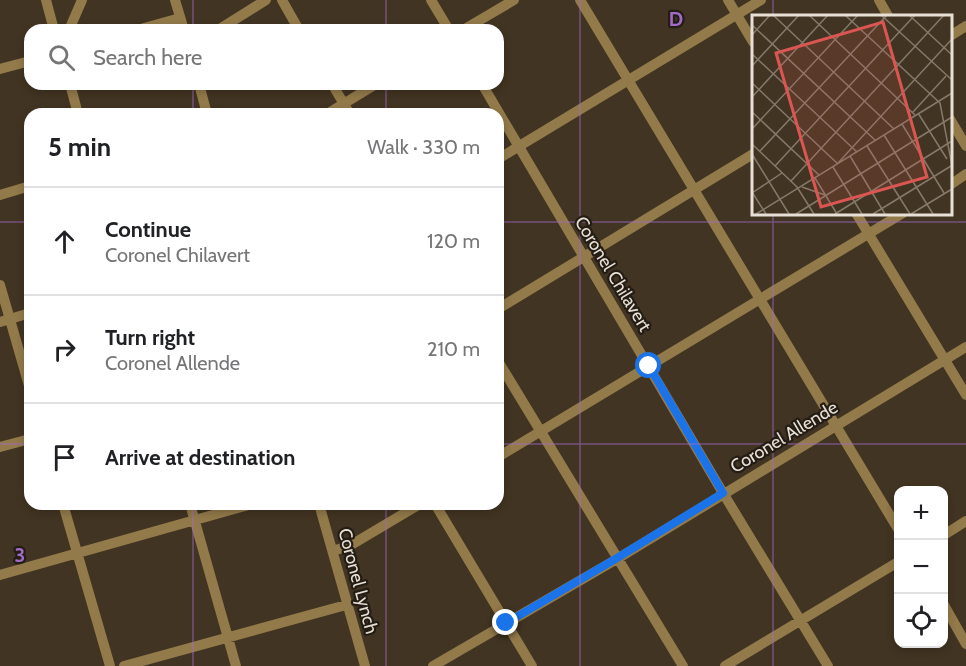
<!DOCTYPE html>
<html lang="en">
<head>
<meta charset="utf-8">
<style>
  body { margin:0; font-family:Cabin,sans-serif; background:#f2f2f2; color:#202124 }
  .controls { position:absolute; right:18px; bottom:18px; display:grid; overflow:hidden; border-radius:12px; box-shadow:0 3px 9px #0003 }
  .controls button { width:54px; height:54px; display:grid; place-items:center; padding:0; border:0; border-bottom:2px solid #e0e0e0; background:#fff; color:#202124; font:30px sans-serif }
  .stop { position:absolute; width:18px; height:18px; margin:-14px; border:4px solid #1a73e8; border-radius:50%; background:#fff }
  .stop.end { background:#1a73e8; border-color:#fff; box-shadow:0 2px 6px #0008 }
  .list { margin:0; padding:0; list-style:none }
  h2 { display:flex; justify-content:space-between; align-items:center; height:78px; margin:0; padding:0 24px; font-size:26px }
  h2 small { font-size:20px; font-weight:400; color:#757577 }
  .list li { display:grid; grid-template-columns:39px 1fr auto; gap:18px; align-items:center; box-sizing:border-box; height:108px; padding:0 24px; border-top:2px solid #e0e0e0 }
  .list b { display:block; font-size:22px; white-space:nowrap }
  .list p { margin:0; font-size:20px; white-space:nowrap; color:#757577 }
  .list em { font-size:20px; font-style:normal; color:#757577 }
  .icon { flex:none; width:33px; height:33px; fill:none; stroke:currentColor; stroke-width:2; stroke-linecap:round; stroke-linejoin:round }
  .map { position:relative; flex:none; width:966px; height:666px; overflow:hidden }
  .search { position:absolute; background:#fff; box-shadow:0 3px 9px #0003; left:24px; top:24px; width:480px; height:66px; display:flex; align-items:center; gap:15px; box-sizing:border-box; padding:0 21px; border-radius:18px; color:#757577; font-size:22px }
  .panel { position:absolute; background:#fff; box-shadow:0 3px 9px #0003; left:24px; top:108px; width:480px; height:402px; border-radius:18px }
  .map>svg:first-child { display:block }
</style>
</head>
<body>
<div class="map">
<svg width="966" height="666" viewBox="0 0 966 666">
  <rect width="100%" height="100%" fill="#423422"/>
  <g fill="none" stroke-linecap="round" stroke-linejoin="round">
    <!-- minor -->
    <path stroke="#937a4a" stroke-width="10" d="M46,0L54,30
      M175,0L184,30
      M282,0L299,30
      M431,0L449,30
      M580,0L898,529
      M728,0L753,42
      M879,0L888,16
      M69,30L82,0
      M137,30L180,18
      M218,30L266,0
      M463,30L514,0
      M950,36L966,26
      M0,69L30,61
      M70,84L78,114
      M199,84L207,114
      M332,84L350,114
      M482,84L723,493L828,666
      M327,114L376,84
      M950,119L966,146
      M498,159L761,0
      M950,185L966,174
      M0,195L30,186
      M856,213L966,395
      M0,285L30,389
      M498,309L753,154
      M0,322L30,313
      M498,361L683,666
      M0,447L30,439
      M498,457L903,213
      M63,504L110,666
      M190,504L236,666
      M319,504L365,666
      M435,504L532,666
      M944,535L966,521
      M333,551L351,545L420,504
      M0,575L252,504
      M944,605L966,644
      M124,666L346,605
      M433,666L617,559L966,347
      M725,666L898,562"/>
  </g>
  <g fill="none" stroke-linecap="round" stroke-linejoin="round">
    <!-- route -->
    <path stroke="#1a73e8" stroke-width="8" d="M506,623L617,558L723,493L649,366"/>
  </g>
  <!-- grid -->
  <path fill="none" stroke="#a26bc7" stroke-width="1.5" stroke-opacity="0.55" d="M193,0V30M386,0V30M580,0V666M773,0V16M193,84V114M386,84V114M773,213V666M0,222H30M498,222H966M0,444H30M498,444H966M193,504V666M386,504V666"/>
  <g text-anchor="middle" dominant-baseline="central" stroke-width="4.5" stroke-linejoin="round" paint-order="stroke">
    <!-- street labels -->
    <g font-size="18" fill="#e9e0d5" stroke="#231d15">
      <text transform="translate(613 274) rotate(59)">Coronel Chilavert</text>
      <text transform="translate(784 437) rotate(-31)">Coronel Allende</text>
      <text transform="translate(358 581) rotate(75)">Coronel Lynch</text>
    </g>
  </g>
  <!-- overview -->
  <g transform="translate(752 15)">
    <rect width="200" height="200" fill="#423422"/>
    <path fill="none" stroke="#85796a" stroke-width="1.5" d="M21,0L142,114M57,0L163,100M93,0L188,88M129,0L200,65M157,0L200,40M0,10L123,125M0,20L18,0M0,39L105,137M0,51L47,0M0,68L86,149M0,82L76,0M188,88L200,151M0,97L67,160M161,97L194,61M166,98L195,144M150,109L192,178M0,114L106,0M132,120L181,199M0,129L45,172L62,199M115,131L158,199M8,136L135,0M0,139L37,199M98,141L133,199M86,148L200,24M23,151L163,0M81,152L110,199M63,163L85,199M39,166L192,0M50,172L73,180M0,177L14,199M0,178L30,158M4,199L200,78M44,199L200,102M83,199L200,126M121,199L199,151M159,199L200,174"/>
    <path fill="#db5653" fill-opacity="0.15" stroke="#db5653" stroke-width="3" d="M131,7L175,162L69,192L24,38Z"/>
    <rect width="200" height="200" fill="none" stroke="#e9e0d5" stroke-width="3"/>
  </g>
  <g font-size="20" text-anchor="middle" font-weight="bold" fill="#a26bc7" stroke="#231d15" stroke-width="4.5" stroke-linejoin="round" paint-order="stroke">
    <text x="676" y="26">D</text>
    <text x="20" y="562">3</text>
  </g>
</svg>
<div class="controls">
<button>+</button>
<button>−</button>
<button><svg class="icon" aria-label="locate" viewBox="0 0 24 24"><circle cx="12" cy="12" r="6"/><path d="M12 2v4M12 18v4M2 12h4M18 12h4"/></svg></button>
</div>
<div class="stop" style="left:649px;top:366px"></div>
<div class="stop end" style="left:506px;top:623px"></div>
<div class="search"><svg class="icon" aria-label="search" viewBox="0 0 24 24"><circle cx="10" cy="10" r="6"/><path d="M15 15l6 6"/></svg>Search here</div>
<section class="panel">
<h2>5 min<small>Walk · 330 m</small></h2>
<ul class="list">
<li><svg class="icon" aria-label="ahead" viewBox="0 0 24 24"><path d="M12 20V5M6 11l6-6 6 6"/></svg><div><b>Continue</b><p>Coronel Chilavert</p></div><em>120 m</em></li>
<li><svg class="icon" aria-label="right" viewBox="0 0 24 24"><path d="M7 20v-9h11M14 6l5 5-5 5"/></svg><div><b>Turn right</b><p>Coronel Allende</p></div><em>210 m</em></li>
<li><svg class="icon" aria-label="arrive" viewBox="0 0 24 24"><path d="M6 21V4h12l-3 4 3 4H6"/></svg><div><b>Arrive at destination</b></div></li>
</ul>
</section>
</div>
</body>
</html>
